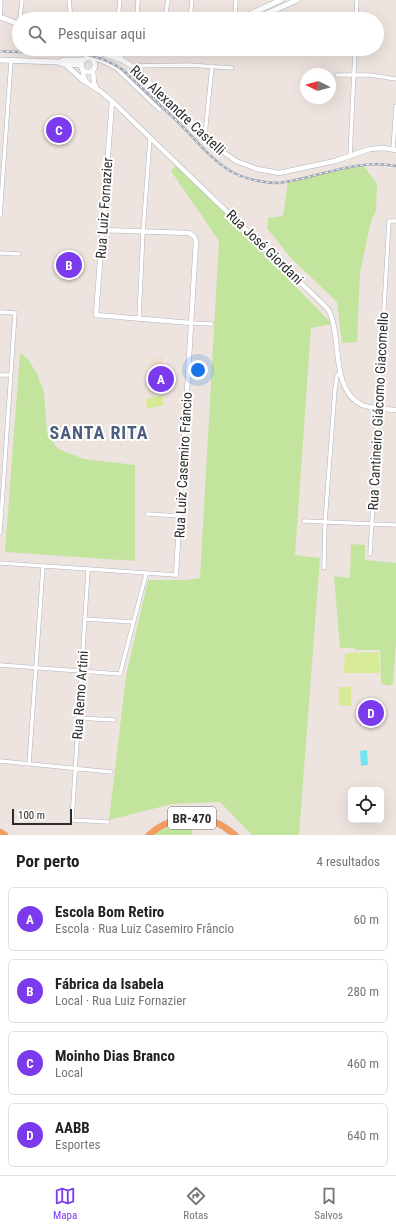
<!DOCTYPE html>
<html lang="pt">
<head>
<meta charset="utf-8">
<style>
  body { margin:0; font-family:"Roboto Condensed",sans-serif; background:#f2f2f2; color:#222 }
  .controls { position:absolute; right:12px; bottom:12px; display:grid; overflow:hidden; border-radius:6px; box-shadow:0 4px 16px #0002 }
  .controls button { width:36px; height:36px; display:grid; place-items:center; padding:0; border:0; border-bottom:1px solid #e0e0e0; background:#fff; color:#222; font:20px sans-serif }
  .compass { position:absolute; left:300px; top:68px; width:36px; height:36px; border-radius:50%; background:#fff; box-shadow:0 4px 16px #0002; rotate:275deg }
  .scale { position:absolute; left:12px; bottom:10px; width:60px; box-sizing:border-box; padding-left:4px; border:2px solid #2c2c2c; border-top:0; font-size:11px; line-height:14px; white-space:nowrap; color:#2c2c2c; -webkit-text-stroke:3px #fff; paint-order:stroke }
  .you { position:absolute; left:198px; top:370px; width:14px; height:14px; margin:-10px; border:3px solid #fff; border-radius:50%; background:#1a73e8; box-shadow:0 0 0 6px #1a73e833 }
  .badge { display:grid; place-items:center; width:26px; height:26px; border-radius:50%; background:#7c3aed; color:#fff; font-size:13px; font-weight:700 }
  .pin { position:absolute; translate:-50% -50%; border:2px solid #fff; box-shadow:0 1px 4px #0006 }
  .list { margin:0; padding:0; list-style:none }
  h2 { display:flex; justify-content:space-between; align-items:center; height:52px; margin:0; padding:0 16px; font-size:17px }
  h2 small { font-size:13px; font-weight:400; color:#767676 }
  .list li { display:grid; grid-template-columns:26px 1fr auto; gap:12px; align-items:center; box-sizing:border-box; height:64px; margin:0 8px 8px; padding:0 8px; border:1px solid #e0e0e0; border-radius:6px }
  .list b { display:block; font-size:15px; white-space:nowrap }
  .list p { margin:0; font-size:13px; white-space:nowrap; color:#767676 }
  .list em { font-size:13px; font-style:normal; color:#767676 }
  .icon { flex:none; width:22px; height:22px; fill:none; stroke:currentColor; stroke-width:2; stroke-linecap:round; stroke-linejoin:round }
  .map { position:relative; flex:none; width:396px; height:835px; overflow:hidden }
  .search { position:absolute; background:#fff; box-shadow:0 4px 16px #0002; left:12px; right:12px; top:12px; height:44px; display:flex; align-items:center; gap:10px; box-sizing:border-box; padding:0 14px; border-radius:22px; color:#767676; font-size:15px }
  .sheet { height:340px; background:#fff }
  nav { display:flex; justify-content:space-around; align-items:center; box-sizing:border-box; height:56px; border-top:1px solid #e0e0e0; background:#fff; font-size:11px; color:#767676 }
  nav a { display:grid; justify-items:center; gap:2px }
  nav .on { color:#7c3aed }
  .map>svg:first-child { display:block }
</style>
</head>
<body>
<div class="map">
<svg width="396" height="835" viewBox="0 0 396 835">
  <rect width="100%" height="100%" fill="#eee4df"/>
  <!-- education -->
  <path fill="#efdece" d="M151,357H163V369L175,370L172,389L162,388L161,394L148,393Z"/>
  <!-- green -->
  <path fill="#c2e49c" d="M177,164L332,324L311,328L295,555L320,558L299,835H252L220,802L172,804L109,820L126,676L148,580H186L200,578L219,241L171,171Z
    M363,165L377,184L376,211L371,221L360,273L357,342L342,343L337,302L291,258L267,228L268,218L283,216L288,181Z
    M20,353L28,359L37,374L44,392L47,433L58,449L84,459L135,465V561L5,552Z
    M351,544L365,545V560L396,563V642L393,684L389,686L381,683L380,650H356L354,648H340L334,576L350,578Z
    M193,822L192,835H152L172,824Z"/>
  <!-- pitch -->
  <path fill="#d7eb97" d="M162,395L164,405L147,409L146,399Z
    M378,652L380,673H344L345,653Z
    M339,687H351V706L339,705Z"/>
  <!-- water -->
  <path fill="#73e5ee" d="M367,750L368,765L361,766L360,751Z"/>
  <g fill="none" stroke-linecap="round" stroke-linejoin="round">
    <defs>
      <path id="minor" d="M69,0L71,19
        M0,17L1,0
        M20,19L22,0
        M118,19L120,0
        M137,19L138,0
        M165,19L168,0
        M190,19L192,0
        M235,19L236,0
        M356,19L357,0
        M95,58L116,68L160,110
        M132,66L189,65L232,68
        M337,75H370L396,79
        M205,135L212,66
        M393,149L396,106
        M350,157L355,49
        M0,216L11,61
        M0,253L19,254
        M0,312L15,313L0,533
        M139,318L143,232L150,138
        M191,323L212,324
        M0,375H10
        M147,514L180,516
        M304,521L396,525
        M370,554L389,221H396
        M0,563L176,575
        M324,568L325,522L335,389L337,376L340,372
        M88,570L72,820L108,822
        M85,619L133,622
        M0,665L120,674L146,574
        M78,718L114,720
        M0,761L111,772
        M29,764L43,566"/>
      <path id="tertiary" d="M118,49L122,60
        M101,53L122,60L132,66L219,149L236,161L257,169L279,173L335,161L370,149L383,148L396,150
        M82,67C84,84 87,83 100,91C104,94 108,98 112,101L328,309C343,336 329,389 362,405C373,409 385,409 396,410
        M93,70L94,83L97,89
        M112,101L96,315L191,323
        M102,230L189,233L194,236L196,241L176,575"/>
      <path id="secondary" d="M0,17L19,24
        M239,19L281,0
        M255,19L297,0
        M85,49L88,54V58
        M90,58L102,49
        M81 65a7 7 0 1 1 14 0a7 7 0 1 1-14 0Z
        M0,60L58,62L63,64L82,65
        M94,60L97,56L112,49
        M60,62L63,60H84
        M65,64L85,82"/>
      <path id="trunk" d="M0,832L5,835
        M149,835C167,818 196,813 219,824C225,827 230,831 235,835"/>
    </defs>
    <!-- minor casing -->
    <use href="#minor" stroke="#afb4bc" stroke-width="4.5"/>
    <!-- tertiary casing -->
    <use href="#tertiary" stroke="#afb4bc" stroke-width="5.5"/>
    <!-- secondary casing -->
    <use href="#secondary" stroke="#afb4bc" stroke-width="6"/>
    <!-- trunk casing -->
    <use href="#trunk" stroke="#c4c4c4" stroke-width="7"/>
    <!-- minor -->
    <use href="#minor" stroke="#fff" stroke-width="3.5"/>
    <!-- tertiary -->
    <use href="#tertiary" stroke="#fff" stroke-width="4.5"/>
    <!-- secondary -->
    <use href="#secondary" stroke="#fff" stroke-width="5"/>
    <!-- trunk -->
    <use href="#trunk" stroke="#f69a5e" stroke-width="6"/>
    <defs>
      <path id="rail" d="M0,51C44,55 84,43 123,70C141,87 159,104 177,121C211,155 225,182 279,183C317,178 357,158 396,166"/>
    </defs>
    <!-- rail casing -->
    <use href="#rail" stroke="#a1a8b6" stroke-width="2.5"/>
    <!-- rail -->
    <use href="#rail" stroke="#fff" stroke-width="1" stroke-dasharray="3" stroke-linecap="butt"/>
  </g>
  <g text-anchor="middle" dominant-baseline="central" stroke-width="4" stroke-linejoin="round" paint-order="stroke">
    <!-- shield labels -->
    <rect fill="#fff" stroke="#6b6b6b" stroke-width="1" x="168" y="807" width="48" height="22" rx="3"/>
    <g font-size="13" font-weight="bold" fill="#2c2c2c">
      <text x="192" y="818">BR-470</text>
    </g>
    <!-- street labels -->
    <g font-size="14" fill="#2c2c2c" stroke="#fff">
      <text transform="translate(178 110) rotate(43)">Rua Alexandre Castelli</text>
      <text transform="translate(104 208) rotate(-86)">Rua Luiz Fornazier</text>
      <text transform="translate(265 247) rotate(44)">Rua José Giordani</text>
      <text transform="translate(378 411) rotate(-87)">Rua Cantineiro Giácomo Giacomello</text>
      <text transform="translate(183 465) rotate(-87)">Rua Luiz Casemiro Frâncio</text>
      <text transform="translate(80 695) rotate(-86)">Rua Remo Artini</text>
    </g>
    <!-- district labels -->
    <g font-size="18" font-weight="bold" letter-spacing="1" fill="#4c5e7d" stroke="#fff">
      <text x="99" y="432">SANTA RITA</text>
    </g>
  </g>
</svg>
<div class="controls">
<button><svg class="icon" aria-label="locate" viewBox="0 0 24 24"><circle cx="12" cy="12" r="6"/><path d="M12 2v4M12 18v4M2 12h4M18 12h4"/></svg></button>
</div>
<svg class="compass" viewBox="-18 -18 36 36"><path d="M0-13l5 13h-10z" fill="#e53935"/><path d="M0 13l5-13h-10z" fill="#767676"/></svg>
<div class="scale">100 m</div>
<div class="you"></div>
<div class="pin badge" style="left:161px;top:379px">A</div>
<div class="pin badge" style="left:69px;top:265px">B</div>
<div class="pin badge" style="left:59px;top:130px">C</div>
<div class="pin badge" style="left:371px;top:713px">D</div>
<div class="search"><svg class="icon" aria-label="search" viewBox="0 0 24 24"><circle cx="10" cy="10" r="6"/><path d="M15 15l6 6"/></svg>Pesquisar aqui</div>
</div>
<section class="sheet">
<h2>Por perto<small>4 resultados</small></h2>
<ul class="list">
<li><span class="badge">A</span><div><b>Escola Bom Retiro</b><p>Escola · Rua Luiz Casemiro Frâncio</p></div><em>60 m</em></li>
<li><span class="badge">B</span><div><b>Fábrica da Isabela</b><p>Local · Rua Luiz Fornazier</p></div><em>280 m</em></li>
<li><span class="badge">C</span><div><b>Moinho Dias Branco</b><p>Local</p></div><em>460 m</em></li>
<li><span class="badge">D</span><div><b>AABB</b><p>Esportes</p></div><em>640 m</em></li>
</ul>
</section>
<nav>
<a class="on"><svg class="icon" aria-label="map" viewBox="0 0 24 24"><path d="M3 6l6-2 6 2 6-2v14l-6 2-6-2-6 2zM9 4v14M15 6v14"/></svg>Mapa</a>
<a><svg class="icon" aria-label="directions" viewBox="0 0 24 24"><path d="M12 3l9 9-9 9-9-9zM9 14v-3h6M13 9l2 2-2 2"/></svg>Rotas</a>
<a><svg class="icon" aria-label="saved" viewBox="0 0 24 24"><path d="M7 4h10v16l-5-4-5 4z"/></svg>Salvos</a>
</nav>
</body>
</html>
